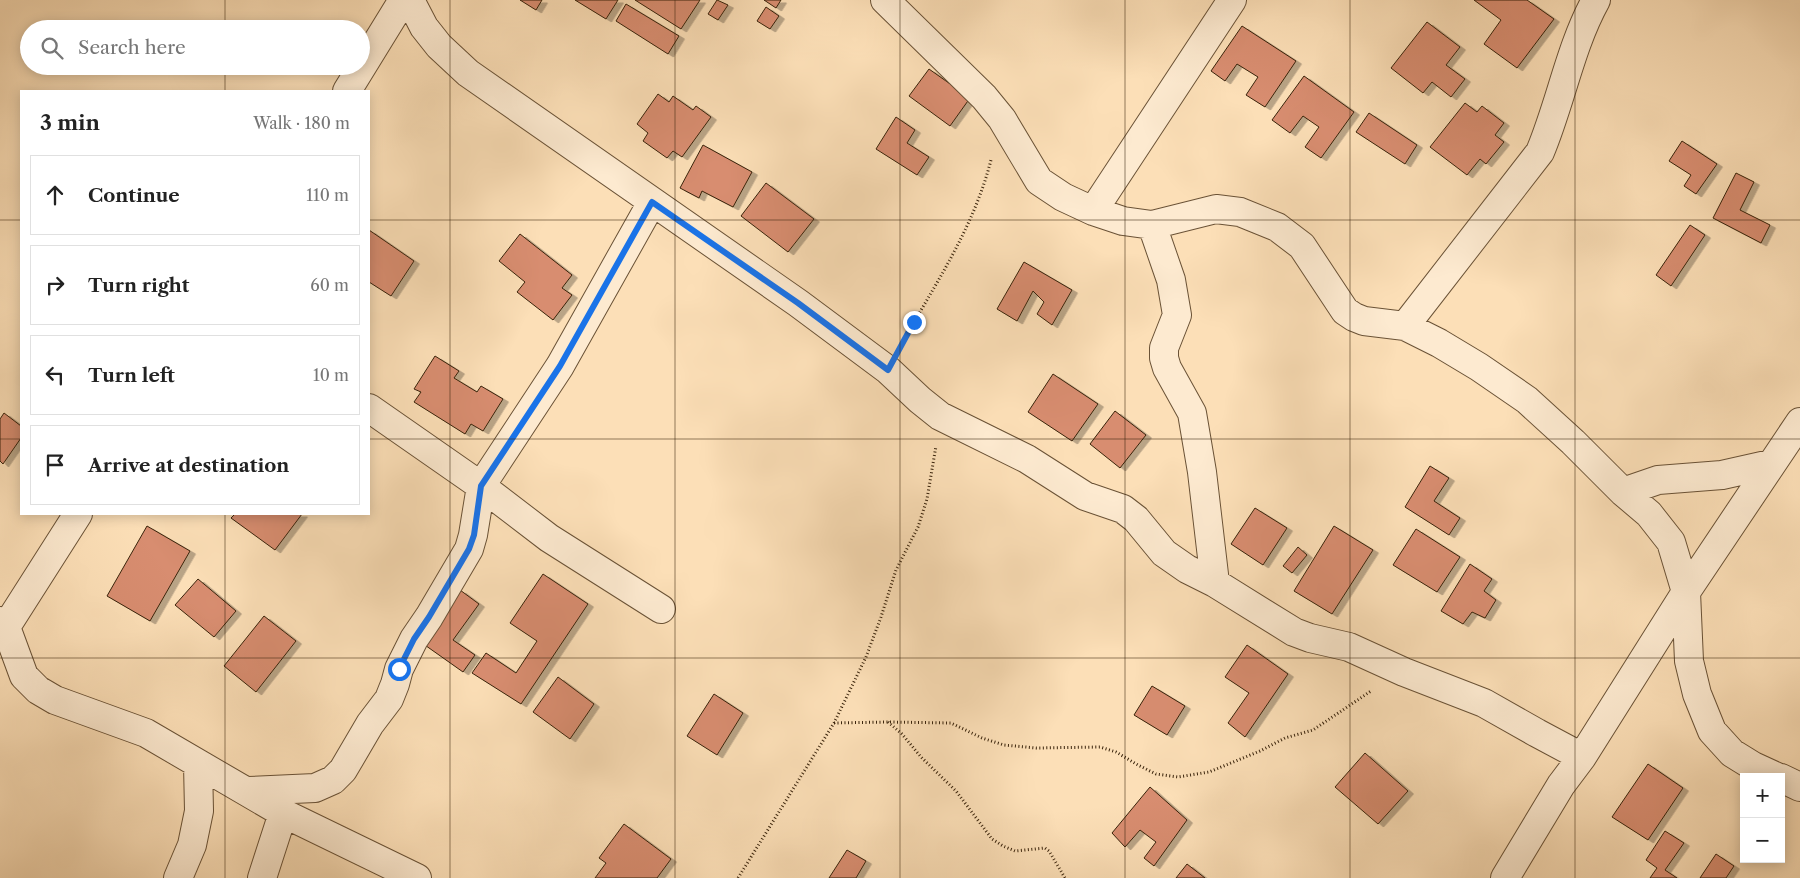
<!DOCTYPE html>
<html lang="en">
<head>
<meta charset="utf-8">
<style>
  body { margin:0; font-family:"Libre Caslon Text",serif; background:#f2f2f2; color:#222 }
  .controls { position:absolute; right:15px; bottom:15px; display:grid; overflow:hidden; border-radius:0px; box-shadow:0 2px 12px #0003 }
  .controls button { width:45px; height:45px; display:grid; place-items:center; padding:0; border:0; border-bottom:1px solid #e0e0e0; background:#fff; color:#222; font:25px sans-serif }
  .stop { position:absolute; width:15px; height:15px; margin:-11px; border:4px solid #1a73e8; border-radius:50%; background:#fff }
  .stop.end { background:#1a73e8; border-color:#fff; box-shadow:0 1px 5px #0008 }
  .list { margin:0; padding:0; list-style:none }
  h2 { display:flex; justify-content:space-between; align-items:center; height:65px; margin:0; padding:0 20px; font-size:21px }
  h2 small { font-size:16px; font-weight:400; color:#767676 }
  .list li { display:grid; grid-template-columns:32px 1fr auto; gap:15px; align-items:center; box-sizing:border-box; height:80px; margin:0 10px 10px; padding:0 10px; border:1px solid #e0e0e0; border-radius:0px }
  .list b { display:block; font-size:19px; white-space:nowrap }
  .list em { font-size:16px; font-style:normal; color:#767676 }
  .icon { flex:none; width:28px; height:28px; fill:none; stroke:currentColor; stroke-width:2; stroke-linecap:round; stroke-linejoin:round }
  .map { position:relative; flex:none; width:1800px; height:878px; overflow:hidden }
  .search { position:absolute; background:#fff; box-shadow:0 2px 12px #0003; left:20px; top:20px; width:350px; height:55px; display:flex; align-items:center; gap:12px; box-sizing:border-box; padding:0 18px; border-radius:28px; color:#767676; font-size:19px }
  .panel { position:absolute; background:#fff; box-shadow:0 2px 12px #0003; left:20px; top:90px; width:350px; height:425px; border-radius:0px }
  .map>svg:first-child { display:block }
</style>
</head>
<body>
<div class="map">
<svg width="1800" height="878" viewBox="0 0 1800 878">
  <defs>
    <filter id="shadow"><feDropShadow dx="5.5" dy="3" stdDeviation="0" flood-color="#0004"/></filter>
  </defs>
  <rect width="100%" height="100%" fill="#fcdfb7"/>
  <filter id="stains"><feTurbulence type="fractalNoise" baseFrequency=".004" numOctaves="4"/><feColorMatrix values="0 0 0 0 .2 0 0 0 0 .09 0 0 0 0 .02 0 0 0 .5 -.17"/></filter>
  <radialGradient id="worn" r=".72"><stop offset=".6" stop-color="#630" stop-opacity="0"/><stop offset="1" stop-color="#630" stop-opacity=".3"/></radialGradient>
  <!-- building -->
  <path fill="#d88d70" stroke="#39230b" filter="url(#shadow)" d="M520,0H542L536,10Z
    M575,0H618L606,19Z
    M635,0H700L681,29Z
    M717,0L728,5L718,20L708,14Z
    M764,0H781L776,8Z
    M1474,0H1527L1554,19L1517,68L1484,44L1501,20Z
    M626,4L679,36L668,54L616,21Z
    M766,7L779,16L770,29L757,21Z
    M1427,22L1460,47L1446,65L1465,79L1451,97L1432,82L1423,93L1391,68Z
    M1242,26L1296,61L1265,107L1246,95L1258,77L1237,64L1225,81L1211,71Z
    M929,69L970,98L950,126L909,96Z
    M1304,76L1354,112L1321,158L1305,147L1319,127L1303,116L1290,133L1272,120Z
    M658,94L669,102L673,96L693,110L696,106L711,117L682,157L673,151L667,158L643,141L648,133L637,124Z
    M1465,103L1477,112L1482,106L1504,123L1495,135L1504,142L1486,164L1480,159L1467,175L1430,147Z
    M1369,113L1417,145L1405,164L1356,132Z
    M896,117L915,130L907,143L929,157L917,175L876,149Z
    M1682,141L1717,164L1696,194L1684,186L1691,175L1669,161Z
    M703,145L752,172L733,207L702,191L699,198L680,188Z
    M1736,173L1754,182L1740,210L1770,225L1761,243L1713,218Z
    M766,183L814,219L788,252L741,216Z
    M1690,225L1705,235L1671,286L1656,275Z
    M369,230L414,261L391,296L369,282Z
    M520,234L572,275L562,288L572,295L553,320L517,292L525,282L499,261Z
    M1024,262L1072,290L1052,325L1037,314L1044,302L1033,291L1017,321L997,309Z
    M435,356L459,371L454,378L477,392L481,386L503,399L483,431L471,424L465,434L414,402L421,392L414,389Z
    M1053,374L1098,404L1072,441L1028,412Z
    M1115,411L1146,435L1120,468L1090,444Z
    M4,413L21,426V438L3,464L0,461V419Z
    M1430,466L1449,478L1434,501L1460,518L1449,535L1405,507Z
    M1255,508L1287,528L1263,565L1231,544Z
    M235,514H302L275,550L231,518Z
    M147,526L190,551L150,621L107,596Z
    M1334,526L1373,550L1332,614L1294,591Z
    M1416,529L1460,557L1437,592L1393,565Z
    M1298,547L1307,555L1292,573L1283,566Z
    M1470,564L1492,579L1484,591L1496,600L1485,618L1472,612L1463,624L1441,611Z
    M543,574L588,604L521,704L472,673L486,653L516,673L537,641L510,623Z
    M198,579L236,611L214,637L175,605Z
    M460,590L479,604L453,640L475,655L463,672L422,643Z
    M264,616L296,641L256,692L224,666Z
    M1247,645L1288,674L1245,737L1228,723L1249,693L1225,677Z
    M558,677L594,704L570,739L533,712Z
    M1152,686L1185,706L1167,735L1134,715Z
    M714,694L743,713L717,755L687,736Z
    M1365,753L1408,791L1378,824L1335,787Z
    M1648,764L1683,788L1648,840L1612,817Z
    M1150,787L1187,820L1154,866L1144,858L1156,842L1140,830L1125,847L1112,833Z
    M624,824L671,859L657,878H595L606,863L599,858Z
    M1665,831L1684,843L1665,870L1677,878H1650L1657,868L1646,860Z
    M847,850L866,861L856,878H829Z
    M1716,854L1734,866L1726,878H1700Z
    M1187,864L1205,878H1176Z"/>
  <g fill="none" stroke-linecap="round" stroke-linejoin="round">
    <defs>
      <path id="street" d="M410,0L424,27L439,46L468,73L798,303L888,370L920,400L940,416L1027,459L1085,496L1123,509L1136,519L1164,553L1187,569L1215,583L1294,632L1310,638L1349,647L1404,672L1484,703L1537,733L1582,757
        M885,0L984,97L1002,119L1039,181L1063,197L1093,211L1123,221L1152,225L1216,209L1240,212L1277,227L1302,246L1345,311L1354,317L1364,321L1405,326L1439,343L1479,367L1527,400L1573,442L1623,492L1649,514L1671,542L1686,592L1689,661L1697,694L1712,731L1732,753L1753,766L1777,777
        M347,91L403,0
        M1093,211L1232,0
        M1152,225L1171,280L1177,315L1164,348V358L1167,368L1192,413L1202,472L1215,583
        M1405,326L1540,152C1561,102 1570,47 1596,0
        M369,408L481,486L549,538L661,609
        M1623,492L1658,480L1722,475L1771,464
        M0,621L6,627L24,676L38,690L55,700L146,733L283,813L417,878
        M6,627L78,514
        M1781,778L1800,787
        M248,791L315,788L333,780L343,770L370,724L389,699L395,684L399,669L414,639L429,617L469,549L473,535L481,486L560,366L652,202
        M178,878L192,845L199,811L198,764
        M262,878L283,813
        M1505,878L1561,785L1582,757L1686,592L1800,422"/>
    </defs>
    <!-- street casing -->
    <use href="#street" stroke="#6a5236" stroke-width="30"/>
    <!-- path -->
    <path stroke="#39230b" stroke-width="3" stroke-dasharray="1 2.5" stroke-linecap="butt" d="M902,343C936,283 974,227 991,160
      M888,722L902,734L921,757L956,791L992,839L1003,846L1015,851L1045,848L1049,851L1065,878
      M834,723L888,722L951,723L982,738L1004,745L1036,748L1100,747L1116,752L1138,765L1156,774L1178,777L1209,772L1260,751L1285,738L1313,730L1371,691
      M738,878L834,723L866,657L881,617L896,570L918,527L927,499L936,446"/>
    <!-- street -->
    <use href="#street" stroke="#fdead0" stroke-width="28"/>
  </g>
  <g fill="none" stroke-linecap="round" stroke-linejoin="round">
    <!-- route -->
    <path stroke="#1a73e8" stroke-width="6" d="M399,669L414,639L429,617L469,549L474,535L481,486L560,366L652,202L798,303L888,370L914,322"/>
  </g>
  <!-- grid -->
  <path fill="none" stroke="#39230b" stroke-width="1" stroke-opacity="0.55" d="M225,0V29M450,0V878M675,0V878M900,0V878M1125,0V878M1350,0V878M1575,0V878M225,66V91M0,220H21M369,220H1800M0,439H21M369,439H1800M225,514V878M0,658H1800"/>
  <rect width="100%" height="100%" filter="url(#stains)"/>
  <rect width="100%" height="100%" fill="url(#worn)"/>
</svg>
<div class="controls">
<button>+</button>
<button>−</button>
</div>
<div class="stop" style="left:399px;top:669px"></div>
<div class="stop end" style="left:914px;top:322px"></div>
<div class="search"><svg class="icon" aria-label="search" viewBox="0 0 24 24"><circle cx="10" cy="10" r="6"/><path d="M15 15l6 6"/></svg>Search here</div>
<section class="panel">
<h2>3 min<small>Walk · 180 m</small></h2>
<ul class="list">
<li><svg class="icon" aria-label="ahead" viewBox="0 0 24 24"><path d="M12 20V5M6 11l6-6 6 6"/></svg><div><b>Continue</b></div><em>110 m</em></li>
<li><svg class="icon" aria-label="right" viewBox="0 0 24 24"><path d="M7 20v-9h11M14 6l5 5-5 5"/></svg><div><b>Turn right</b></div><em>60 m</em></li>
<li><svg class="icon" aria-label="left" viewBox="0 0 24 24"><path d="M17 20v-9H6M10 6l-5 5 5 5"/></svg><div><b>Turn left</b></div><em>10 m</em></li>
<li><svg class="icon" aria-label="arrive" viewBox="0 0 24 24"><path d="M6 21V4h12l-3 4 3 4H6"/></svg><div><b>Arrive at destination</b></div></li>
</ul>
</section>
</div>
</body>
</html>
